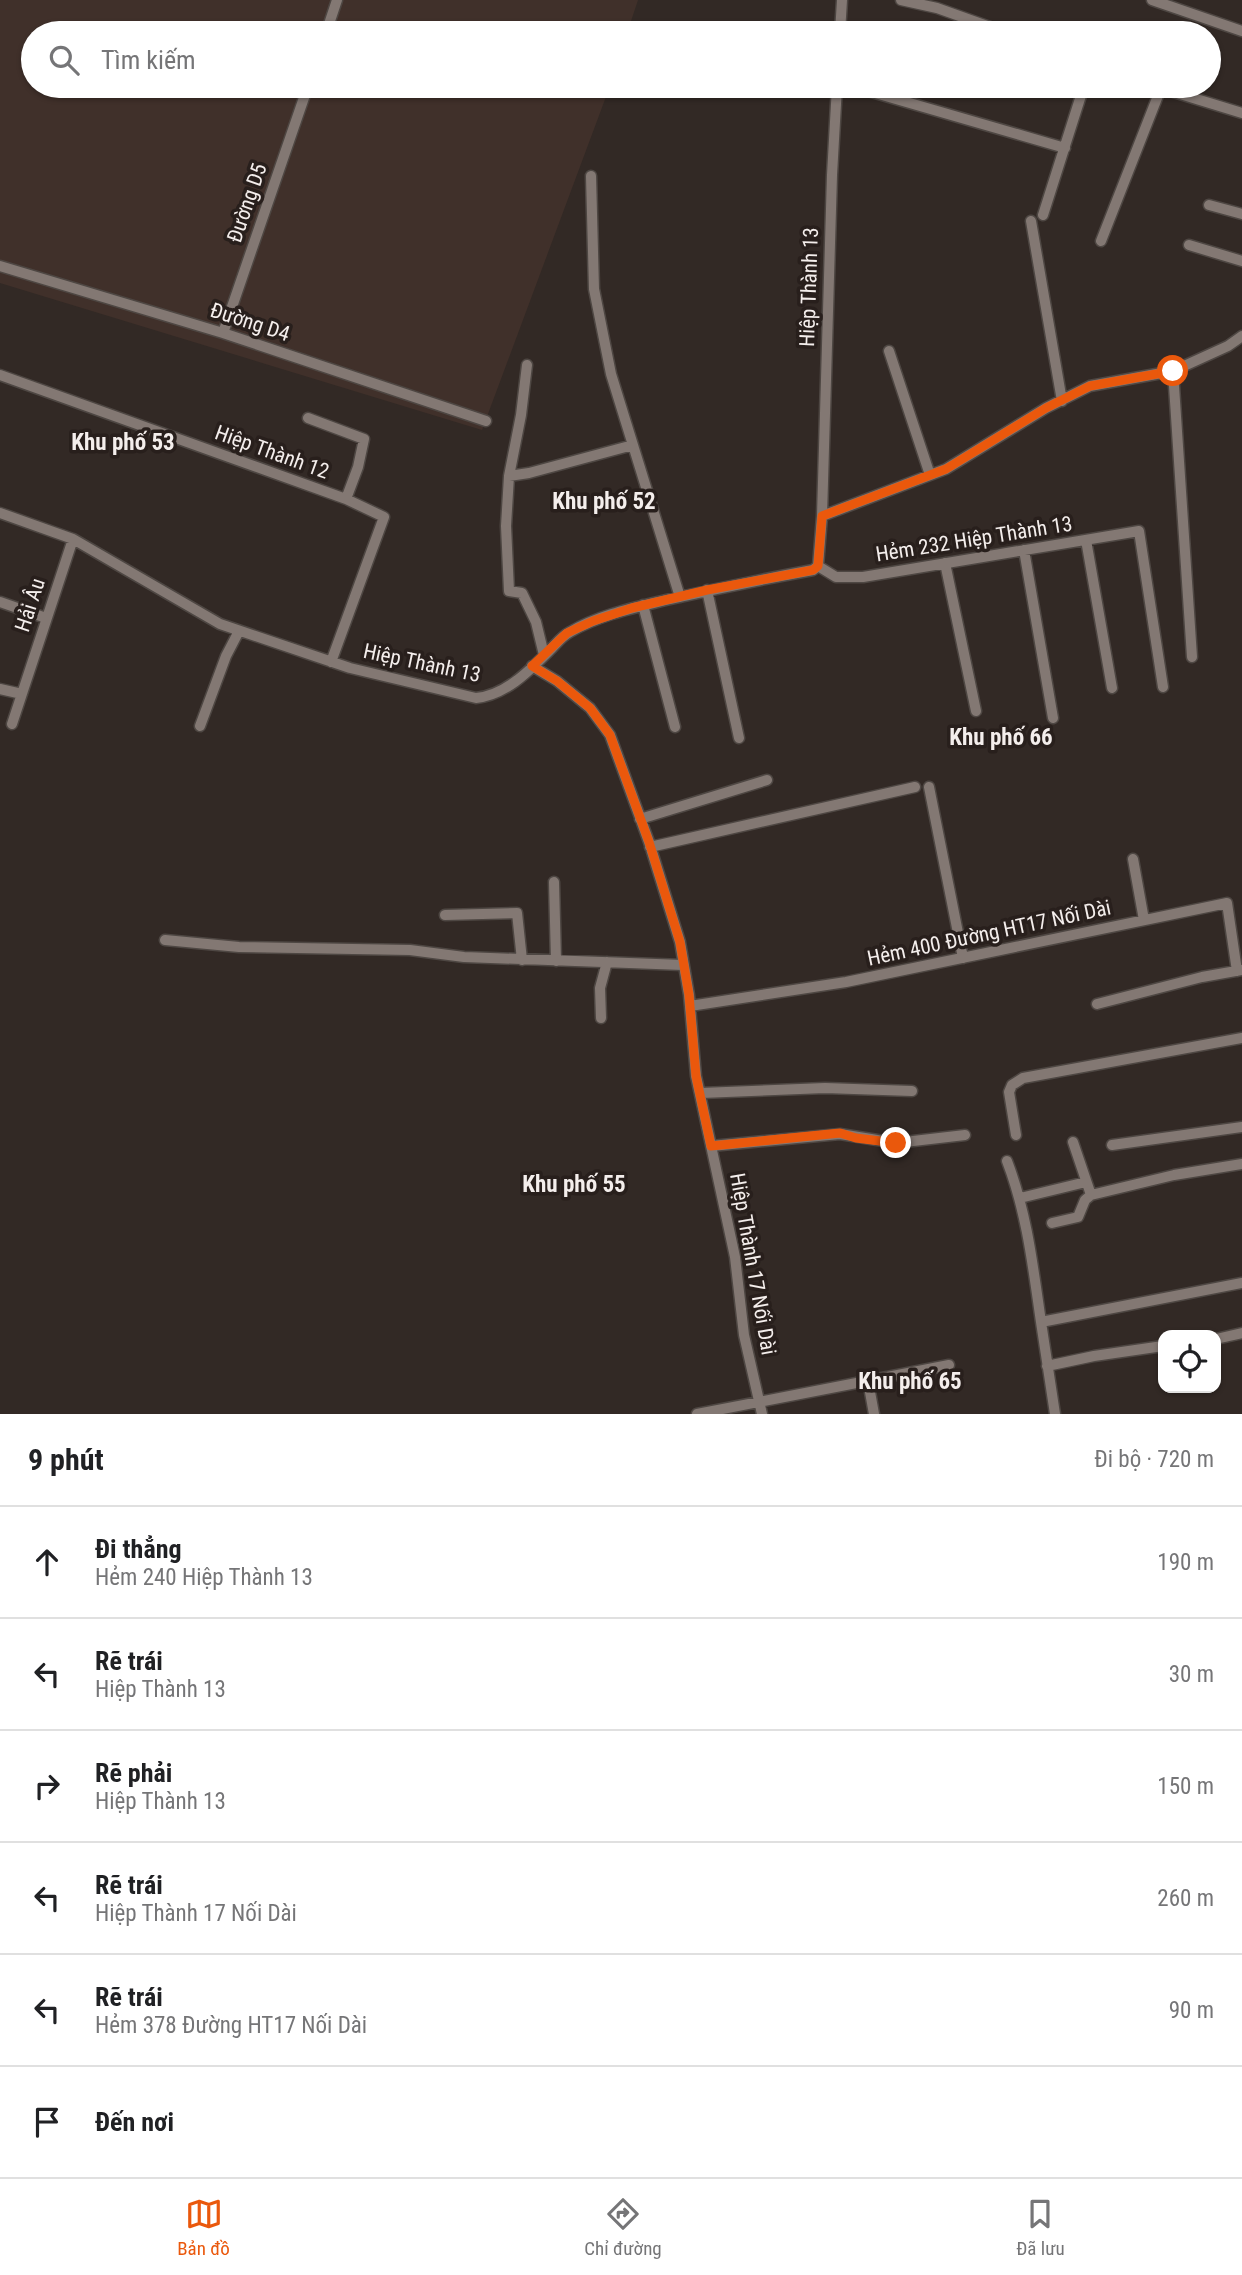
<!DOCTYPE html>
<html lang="vi">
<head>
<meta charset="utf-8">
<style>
  body { margin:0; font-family:"Roboto Condensed",sans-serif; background:#f6f6f6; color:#202124 }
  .controls { position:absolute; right:21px; bottom:21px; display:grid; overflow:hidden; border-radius:14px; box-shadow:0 2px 5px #0004 }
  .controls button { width:63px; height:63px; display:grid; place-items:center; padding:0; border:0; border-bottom:2px solid #e0e0e0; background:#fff; color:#202124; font:35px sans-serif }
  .stop { position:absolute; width:21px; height:21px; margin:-16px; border:5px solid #ea580c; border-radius:50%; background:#fff }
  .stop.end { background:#ea580c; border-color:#fff; box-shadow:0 2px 7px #0008 }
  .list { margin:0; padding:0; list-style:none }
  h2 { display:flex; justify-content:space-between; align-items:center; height:91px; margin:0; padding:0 28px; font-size:30px }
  h2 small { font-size:23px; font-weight:400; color:#757577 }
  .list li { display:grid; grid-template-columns:46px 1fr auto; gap:21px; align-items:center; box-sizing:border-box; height:112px; padding:0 28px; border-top:2px solid #e0e0e0 }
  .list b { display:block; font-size:26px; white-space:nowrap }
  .list p { margin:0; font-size:23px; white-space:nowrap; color:#757577 }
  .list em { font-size:23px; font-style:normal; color:#757577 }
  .icon { flex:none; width:38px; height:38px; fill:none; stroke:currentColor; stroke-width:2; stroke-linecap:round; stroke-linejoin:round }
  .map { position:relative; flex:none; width:1242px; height:1414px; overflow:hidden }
  .search { position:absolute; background:#fff; box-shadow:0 2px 5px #0004; left:21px; right:21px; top:21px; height:77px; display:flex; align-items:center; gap:18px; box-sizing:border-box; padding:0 24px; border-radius:38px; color:#757577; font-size:26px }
  .sheet { height:763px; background:#fff }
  nav { display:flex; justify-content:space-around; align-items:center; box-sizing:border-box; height:98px; border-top:2px solid #e0e0e0; background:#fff; font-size:19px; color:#757577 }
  nav a { display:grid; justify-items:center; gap:4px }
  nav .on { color:#ea580c }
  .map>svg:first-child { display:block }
</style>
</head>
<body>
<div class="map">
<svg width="1242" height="1414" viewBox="0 0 1242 1414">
  <rect width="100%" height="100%" fill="#322925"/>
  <!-- built -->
  <path fill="#40302a" d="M0,0H638L627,33H33V86H610L482,430L0,283Z"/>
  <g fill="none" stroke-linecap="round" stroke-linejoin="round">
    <defs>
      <path id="minor" d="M901,0L937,8L1007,33
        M1152,0L1242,31
        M326,33L337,0
        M840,33L842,0
        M851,86L1065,148
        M1154,86L1242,113
        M591,176L594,289L611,374L680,597
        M1209,205L1242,214
        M1043,215L1084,86
        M1031,221L1062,401
        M1101,241L1161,88
        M1189,245L1242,261
        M0,266L223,333L486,421
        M223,333L308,86
        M889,351L930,475
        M527,365L521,415L509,476L506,526L509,591L522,593L536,622L544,655
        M1173,371L1192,657
        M0,375L346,499L384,517L331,662
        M308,418L364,439L358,467L346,499
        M509,476L529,473L633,445
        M0,513L73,539L220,624L350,668L476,698C506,695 529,671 550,650C556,644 562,636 570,632C599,615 633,608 666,600C715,589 764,579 813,570L818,566L822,516L832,175L837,86
        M822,516L946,469L1046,408L1090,386L1173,371L1228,346L1242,336
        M1086,540L1112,688
        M1024,550L1053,718
        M945,563L976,711
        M818,566L836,577H863L1139,531L1163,687
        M707,590L739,738
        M0,602L46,618
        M643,605L675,727
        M532,666L557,681L590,708L610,735L649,842L680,942L689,995L696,1076L735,1257L744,1335L762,1414
        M0,689L22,694
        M12,724L73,539
        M200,726L226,656L239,631
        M929,787L963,958
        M640,819L767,780
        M650,847L915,787
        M1133,859L1144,920
        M554,882L556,961
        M445,915L517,913L522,960
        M165,940L239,947L410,950L464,957L683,965
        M1097,1004L1202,977L1242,970
        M690,1006L846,982L1227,903L1237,971
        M601,1018L600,988L607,962
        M701,1093L825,1088L912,1091
        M1016,1135L1009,1092L1012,1085L1023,1078L1242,1038
        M1073,1142L1091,1195L1174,1175L1242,1164
        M1112,1145L1242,1127
        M711,1146L840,1134L896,1143L965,1135
        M1007,1161C1027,1213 1033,1267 1041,1322L1242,1283
        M1020,1198L1086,1182
        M1052,1223L1078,1217L1085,1200L1091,1195
        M1041,1322L1055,1414
        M1216,1339L1242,1333
        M1047,1366L1094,1356L1163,1346
        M868,1381L874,1414
        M697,1414L949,1365"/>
    </defs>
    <!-- minor casing -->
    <use href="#minor" stroke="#4e4743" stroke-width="13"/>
    <!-- minor -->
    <use href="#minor" stroke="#837873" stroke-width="10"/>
  </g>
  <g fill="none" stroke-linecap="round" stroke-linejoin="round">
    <!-- route -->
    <path stroke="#ea580c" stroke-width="9" d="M896,1143L856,1138L840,1133L711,1146L696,1076L689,995L680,942L649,842L610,735L590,708L557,681L532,666L567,633L593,621L632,608L707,590L813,570L818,566L822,516L946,469L1046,408L1090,386L1173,371"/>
  </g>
  <g text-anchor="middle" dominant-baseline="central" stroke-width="7" stroke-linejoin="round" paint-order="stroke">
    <!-- street labels -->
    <g font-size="21" fill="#f4eeec" stroke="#281f1c">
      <text transform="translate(247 203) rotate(-71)">Đường D5</text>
      <text transform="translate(809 287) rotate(-88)">Hiệp Thành 13</text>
      <text transform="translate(250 322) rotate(18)">Đường D4</text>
      <text transform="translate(272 452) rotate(20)">Hiệp Thành 12</text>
      <text transform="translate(974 539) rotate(-9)">Hẻm 232 Hiệp Thành 13</text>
      <text transform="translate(30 605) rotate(-72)">Hải Âu</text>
      <text transform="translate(422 663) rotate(12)">Hiệp Thành 13</text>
      <text transform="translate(989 933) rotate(-12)">Hẻm 400 Đường HT17 Nối Dài</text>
      <text transform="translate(753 1264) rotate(80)">Hiệp Thành 17 Nối Dài</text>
    </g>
    <!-- neighbourhood labels -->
    <g font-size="23" font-weight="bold" fill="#f4eeec" stroke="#281f1c">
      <text x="123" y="442">Khu phố 53</text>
      <text x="604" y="501">Khu phố 52</text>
      <text x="1001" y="737">Khu phố 66</text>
      <text x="574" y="1184">Khu phố 55</text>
      <text x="910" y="1381">Khu phố 65</text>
    </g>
  </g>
</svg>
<div class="controls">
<button><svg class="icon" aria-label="locate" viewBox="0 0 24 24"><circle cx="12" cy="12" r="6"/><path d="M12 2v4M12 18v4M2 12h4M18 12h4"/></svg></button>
</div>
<div class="stop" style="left:1173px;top:371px"></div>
<div class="stop end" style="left:896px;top:1143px"></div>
<div class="search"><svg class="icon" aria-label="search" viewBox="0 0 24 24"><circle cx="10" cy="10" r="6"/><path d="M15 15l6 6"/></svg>Tìm kiếm</div>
</div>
<section class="sheet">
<h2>9 phút<small>Đi bộ · 720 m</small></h2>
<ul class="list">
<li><svg class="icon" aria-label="ahead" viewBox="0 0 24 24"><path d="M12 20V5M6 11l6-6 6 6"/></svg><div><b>Đi thẳng</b><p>Hẻm 240 Hiệp Thành 13</p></div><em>190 m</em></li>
<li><svg class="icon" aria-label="left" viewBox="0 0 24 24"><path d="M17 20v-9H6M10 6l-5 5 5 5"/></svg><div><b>Rẽ trái</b><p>Hiệp Thành 13</p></div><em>30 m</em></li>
<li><svg class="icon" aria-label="right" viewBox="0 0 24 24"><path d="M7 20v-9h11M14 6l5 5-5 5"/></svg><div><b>Rẽ phải</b><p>Hiệp Thành 13</p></div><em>150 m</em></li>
<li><svg class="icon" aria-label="left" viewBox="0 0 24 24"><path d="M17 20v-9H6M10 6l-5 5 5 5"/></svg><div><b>Rẽ trái</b><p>Hiệp Thành 17 Nối Dài</p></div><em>260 m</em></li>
<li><svg class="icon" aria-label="left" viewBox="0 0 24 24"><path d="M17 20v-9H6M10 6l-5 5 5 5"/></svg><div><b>Rẽ trái</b><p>Hẻm 378 Đường HT17 Nối Dài</p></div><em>90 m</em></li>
<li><svg class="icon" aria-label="arrive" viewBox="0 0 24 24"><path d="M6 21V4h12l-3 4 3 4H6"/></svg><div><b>Đến nơi</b></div></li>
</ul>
</section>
<nav>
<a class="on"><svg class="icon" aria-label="map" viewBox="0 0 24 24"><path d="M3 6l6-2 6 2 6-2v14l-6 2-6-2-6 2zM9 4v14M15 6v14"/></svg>Bản đồ</a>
<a><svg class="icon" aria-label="directions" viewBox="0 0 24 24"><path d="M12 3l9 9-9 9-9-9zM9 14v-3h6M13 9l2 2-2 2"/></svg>Chỉ đường</a>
<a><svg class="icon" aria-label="saved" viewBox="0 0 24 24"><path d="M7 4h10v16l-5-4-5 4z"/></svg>Đã lưu</a>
</nav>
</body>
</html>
